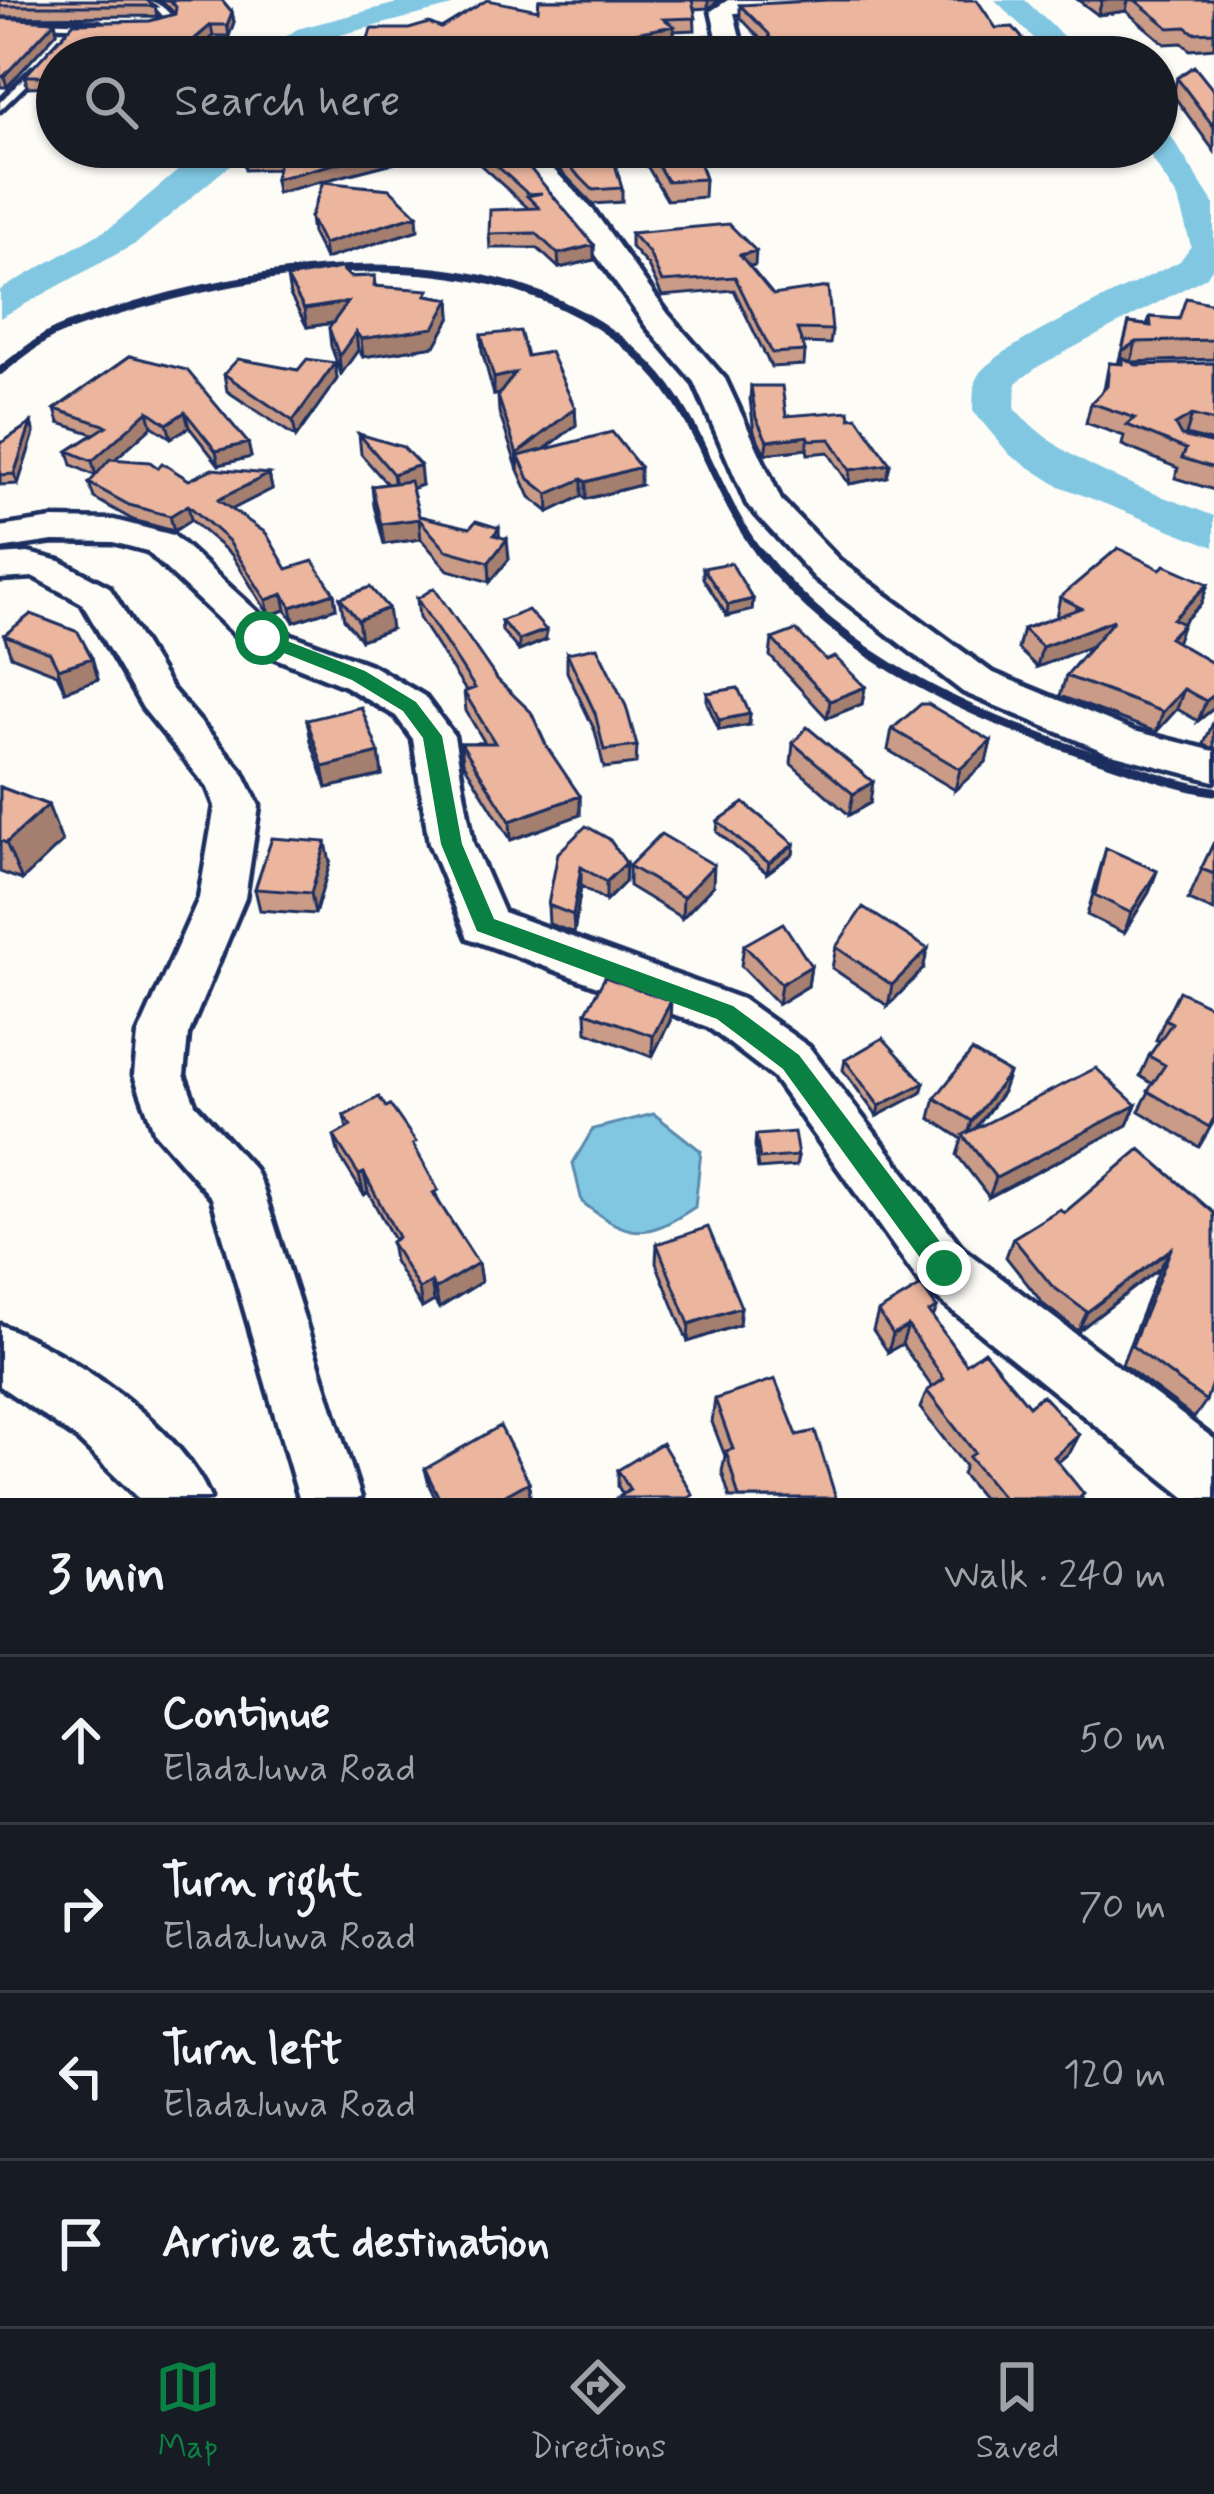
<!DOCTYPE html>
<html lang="en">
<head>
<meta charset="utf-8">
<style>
  body { margin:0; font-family:Mynerve,sans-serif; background:#20242c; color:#f1f3f6 }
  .stop { position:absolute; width:36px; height:36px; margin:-27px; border:9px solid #0b8043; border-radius:50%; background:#fff }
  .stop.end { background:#0b8043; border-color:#fff; box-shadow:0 3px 12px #0008 }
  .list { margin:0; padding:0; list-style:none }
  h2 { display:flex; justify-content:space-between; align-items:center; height:156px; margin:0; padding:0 48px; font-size:51px }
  h2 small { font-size:39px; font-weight:400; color:#9ea1a6 }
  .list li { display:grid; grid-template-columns:78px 1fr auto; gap:36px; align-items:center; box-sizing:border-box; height:168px; padding:0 48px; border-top:3px solid #363941 }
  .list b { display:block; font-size:45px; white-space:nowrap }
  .list p { margin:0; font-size:39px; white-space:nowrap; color:#9ea1a6 }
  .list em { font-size:39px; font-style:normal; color:#9ea1a6 }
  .icon { flex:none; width:66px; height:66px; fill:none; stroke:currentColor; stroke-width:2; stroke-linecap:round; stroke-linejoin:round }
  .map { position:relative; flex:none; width:1214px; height:1498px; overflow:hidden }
  .search { position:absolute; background:#171b24; box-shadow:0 3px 9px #0004; left:36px; right:36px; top:36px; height:132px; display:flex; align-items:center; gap:30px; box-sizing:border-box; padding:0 42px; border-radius:66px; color:#9ea1a6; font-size:45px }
  .sheet { height:828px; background:#171b24 }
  nav { display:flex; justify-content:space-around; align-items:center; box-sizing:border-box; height:168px; border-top:3px solid #363941; background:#171b24; font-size:33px; color:#9ea1a6 }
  nav a { display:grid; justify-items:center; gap:6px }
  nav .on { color:#0b8043 }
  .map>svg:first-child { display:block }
</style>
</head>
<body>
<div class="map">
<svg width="1214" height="1498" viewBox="0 0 1214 1498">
  <rect width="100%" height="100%" fill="#fdfcf7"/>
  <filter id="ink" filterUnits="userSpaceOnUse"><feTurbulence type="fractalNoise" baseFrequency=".00833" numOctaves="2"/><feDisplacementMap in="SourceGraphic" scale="24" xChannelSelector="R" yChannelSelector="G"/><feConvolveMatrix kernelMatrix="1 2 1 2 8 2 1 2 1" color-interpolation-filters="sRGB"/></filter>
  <g filter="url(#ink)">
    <!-- water -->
    <path fill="#81c7e2" stroke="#588aad" stroke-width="3" d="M654,1114L701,1151L695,1207C645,1240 629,1239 582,1202L573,1163L593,1129Z"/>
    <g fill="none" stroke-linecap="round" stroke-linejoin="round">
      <!-- river -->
      <path fill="#81c7e2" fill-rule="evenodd" d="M409,0H456L452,6L317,41L292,57H257L297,29Z
        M995,0H1025L1085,57H1053Z
        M1157,130L1169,133L1214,204V265L1206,277L1039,366L1016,383L1015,409C1068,467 1143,488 1214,516V547L1057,485L1010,455L973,411C974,399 972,383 979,374C1000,344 1140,282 1180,261L1191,246L1178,199L1145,147H1157Z
        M206,147H238L230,165L137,243L0,318V290L111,227Z"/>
      <defs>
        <path id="lane" d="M139,0C157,0 164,7 175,20L162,27H156V23L166,19L156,8Z
          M0,20L99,23L103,25L99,27L0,24Z
          M727,40H733L763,57H753L727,44Z
          M33,69L40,71L0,110V102Z"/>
        <path id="secondary" d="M728,0H872L861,6L734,13L741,42L738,47L680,57H625L637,50L717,37L711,11Z
          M489,147H520L550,166L593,210L668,314L725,379L781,500L841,562L991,672L1134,731L1214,751V781L1108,753L963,692L815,578L747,504L694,382L646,326L573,222L532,178Z
          M53,519L114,520L173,535L276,629L373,666L424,696L454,736L473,843L503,912L742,999L809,1047L963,1249L1214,1439V1498H1186L923,1287L773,1077L708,1027L468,938L429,843L413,739L396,716L345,686L248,647L147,551L113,542L53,541L0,549V527Z
          M28,553L60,561L109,587L171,688L242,771L259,806L245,898L188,1035L184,1075L195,1104L254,1169L262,1186L361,1498H299L212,1198L155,1133L134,1075L138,1035L199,898L215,806L208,788L143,708L82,603L34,577L0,579V555Z
          M0,1325C72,1354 180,1425 210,1498H138L76,1438L0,1386Z"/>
      </defs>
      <!-- lane casing -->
      <use href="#lane" stroke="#1b2f5e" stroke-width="9"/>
      <!-- secondary casing -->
      <use href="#secondary" stroke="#1b2f5e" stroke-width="9"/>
      <!-- lane -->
      <use href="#lane" fill="#fdfcf7" fill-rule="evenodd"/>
      <!-- secondary -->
      <use href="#secondary" fill="#fdfcf7" fill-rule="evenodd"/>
      <!-- rail-far1 -->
      <path stroke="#1b2f5e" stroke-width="8" d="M0,371C17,358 33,344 52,334C79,321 110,314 139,305C298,258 522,236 650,367C701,419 716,498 761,555"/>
      <!-- rail -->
      <path stroke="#1b2f5e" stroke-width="9" d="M759,552C848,663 977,719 1108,761C1143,772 1178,786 1214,791"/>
    </g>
    <!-- wall -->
    <path fill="#ca9c88" stroke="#1b2f5e" stroke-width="3" d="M0,0L155,6L157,16L0,17Z
      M157,0H222L232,12L234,22L229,36H213L188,57L108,53L105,57H57V86L27,87L25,76L74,23L150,21L175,14L162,1Z
      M539,0H721L708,8L694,9L695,30L674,31V38L635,46L441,28L538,10Z
      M1078,0H1214V48L1190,50L1182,43L1165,44L1126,11L1098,15Z
      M740,5L996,28L1038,57H770L768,47L740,17Z
      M0,18L55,21L57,32L7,87H0Z
      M1177,78L1214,91V151L1173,95Z
      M246,147H501L594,245V260L559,268L537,248H490L489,234L527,207L476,161L408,159L277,193V169L245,170L243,156Z
      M528,147H610L622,188V202L593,204L553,163Z
      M636,147H694L705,179L704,197L667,200Z
      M310,218L418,230L325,259L312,233Z
      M631,233L755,265L749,266L773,295L832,330L830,344L802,343L805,351L804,365L771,367L734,290L662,296L648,266L631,247Z
      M375,276L376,286L450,299L451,317L435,346L363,357L358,350L341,374L331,346L329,328L333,323L307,327L290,295L287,278Z
      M1214,304V359L1130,362L1136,365L1214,363V442L1186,435L1183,436L1214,444V490L1175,478L1178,468L1122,445L1124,436L1086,423L1091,403L1104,390L1109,363L1118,364L1129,323L1147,325L1150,317L1179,319Z
      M481,335L527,356L575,408L576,425L545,449L640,485L586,499L582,496L549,512L530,497L518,470L499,412L498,396L500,393L494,395L482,351Z
      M130,356L248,443L251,457L219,465L189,427L171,438L152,426L114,460L158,468L189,480L269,474L272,489L232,509L287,569L334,593L336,608L294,622L286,610L269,615L232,555L191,520L174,531L133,520L94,498L89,483L96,476L72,465L68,451L94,434L59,423L55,409Z
      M335,363L337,379L296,437L227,391L224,374L298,370Z
      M751,386L786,416L850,418L890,464L887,477L849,484L828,452L808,454L807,449L765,454L754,432L750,399Z
      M31,423L34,433L18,484L0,485V444Z
      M359,434L422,485L412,489L419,516L500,537L509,559L490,582L448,570L421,539L384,544L374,506L372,486L387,484L361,454Z
      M703,568L753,599L752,610L727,616L703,578Z
      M1160,569L1208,584L1201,604L1182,623L1176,642L1214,664V708L1198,721L1177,709L1156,732L1060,696L1066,676L1091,646L1037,667L1018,649L1023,629L1056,617L1060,597Z
      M340,598L391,629L361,640L344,619Z
      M417,599L497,679L580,796V815L511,840L463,762L461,743H485L466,711L464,692L466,691L419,618Z
      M501,621L546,640L519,651L502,631Z
      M4,635L92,658L98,679L65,691L57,674L11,656Z
      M772,639L826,660L865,687L862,704L827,718L770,656Z
      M567,653L637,746L636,764L604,768L595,731L567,672Z
      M707,693L749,725L719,730L707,703Z
      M307,720L379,753L382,775L327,788L311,741Z
      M1214,720V749L1204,744Z
      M892,729L991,741L986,762L955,790L888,750Z
      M793,743L870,803L849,815L791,764Z
      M0,787L48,805L62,842L22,880L0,872Z
      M718,821L794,844L793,854L767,873L717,832Z
      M609,839L626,863L625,882L606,901L581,886L574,933L549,924L548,905Z
      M1214,842V911L1188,900Z
      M1106,848L1157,871L1149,892L1124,933L1087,915Z
      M330,863L315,914L260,910L255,889Z
      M629,866L713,886L682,918L629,886Z
      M744,945L811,966L808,986L778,1004L741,966Z
      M836,947L923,969L888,1006L832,968Z
      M1214,1008V1121L1199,1147L1139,1111L1153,1084L1140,1076L1149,1056L1160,1041L1156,1040L1165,1019Z
      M586,1012L670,1021L652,1057L587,1032Z
      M845,1060L921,1093L877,1116L843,1070Z
      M1002,1093L975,1129L1136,1105L1127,1125L989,1197L957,1155L962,1139L930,1118L935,1098Z
      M344,1116L418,1155L440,1204L478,1263L481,1282L439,1308L434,1301L422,1308L394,1261L391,1242L394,1240L368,1192L364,1195L339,1155L334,1136L347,1129Z
      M756,1135L798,1156L796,1166L758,1169L755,1145Z
      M1064,1213H1214L1206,1401L1194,1418L1122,1364L1160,1268L1078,1331L1044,1305L1006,1257L1013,1238Z
      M657,1244L739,1325L688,1342L656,1263Z
      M937,1308L933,1318L966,1364L1029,1406L1079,1435L1070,1452L1058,1462L1082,1498H982L962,1474L965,1466L920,1408L927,1391L932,1387L902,1344L888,1352L873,1330L878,1312Z
      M715,1399L797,1435L836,1498H730L722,1472L725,1456L712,1422Z
      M425,1469L529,1482L530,1498H435L429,1485Z
      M618,1470L693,1495H623L618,1486Z"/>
    <!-- shaded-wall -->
    <path fill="#a47f6f" stroke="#1b2f5e" stroke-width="3" d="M708,0H721L708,8Z
      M1102,0H1128L1126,11L1098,15Z
      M232,12L234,22L229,36L227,25Z
      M55,21L57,32L7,87L4,76Z
      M211,25L213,36L186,57L184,48Z
      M674,26V38L635,46L622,57H591L635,33Z
      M106,42L108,53L105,57H94Z
      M400,147H407L408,159L277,193L275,179Z
      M417,215L418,230L325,259L323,244Z
      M594,245V260L559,268L558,254Z
      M756,251L755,265L739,268L740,255Z
      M450,299L451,317L435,346L363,357L361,339Z
      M348,302L351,320L307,327L304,309Z
      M356,332L358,350L341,374L339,356Z
      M1136,342L1131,362L1122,357L1117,370L1122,351Z
      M335,363L337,379L296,437L293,421Z
      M515,373L516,390L494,395V378Z
      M575,408L576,425L523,466L519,456L518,470L517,454Z
      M148,411L152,426L96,476L92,461Z
      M185,412L189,427L171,438L167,424Z
      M1192,415L1186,435L1171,443L1175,425Z
      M31,423L34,433L18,484L14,474Z
      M808,436L807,449L765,454L767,441Z
      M248,443L251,457L219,465L216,451Z
      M890,464L887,477L849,484L850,470Z
      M420,465L422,485L396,494L393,474Z
      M640,467V485L586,499V482Z
      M269,474L272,489L221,515L218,500Z
      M582,479V496L549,512L548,494Z
      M188,505L191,520L174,531L170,516Z
      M419,519L421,539L384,544L381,524Z
      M499,528L500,548L507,539L509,559L490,582L489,562L494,535Z
      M1208,584L1201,604L1166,639L1173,619Z
      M334,593L336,608L294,622L291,607Z
      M283,594L286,610L269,615L266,600Z
      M753,599L752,610L727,616L728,605Z
      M388,608L391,629L361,640L358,620Z
      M1114,620L1108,640L1037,667L1042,647Z
      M1183,624L1176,643L1169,638Z
      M546,630V640L519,651V640Z
      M92,658L98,679L65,691L58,669Z
      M865,687L862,704L827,718L830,701Z
      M1184,689L1177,709L1156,732L1163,712Z
      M1214,695V708L1198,721L1206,701Z
      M750,714L749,725L719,730V720Z
      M991,741L986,762L955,790L960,769Z
      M379,753L382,775L327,788L323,767Z
      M873,782L870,803L849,815L853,794Z
      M580,796V815L511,840L510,821Z
      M48,805L62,842L22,880L6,843Z
      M326,842L330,863L315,914L311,893Z
      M794,844L793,854L767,873L769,863Z
      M626,863L625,882L606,901V882Z
      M714,865L713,886L682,918L683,897Z
      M581,867V886L574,933L573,915Z
      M1157,871L1149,892L1124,933L1131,913Z
      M928,949L923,969L888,1006L892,985Z
      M811,966L808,986L778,1004L781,984Z
      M671,1001L670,1021L652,1057L653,1036Z
      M1009,1073L1002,1093L966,1141L972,1121Z
      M924,1083L921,1093L877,1116L879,1106Z
      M1136,1105L1127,1125L989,1197L996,1178Z
      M364,1173L368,1192L364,1195L359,1175Z
      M1171,1249L1160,1268L1078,1331L1087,1312Z
      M478,1263L481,1282L439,1308L435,1289Z
      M431,1282L434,1301L422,1308L419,1289Z
      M741,1307L739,1325L688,1342L689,1324Z
      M908,1326L902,1344L888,1352L893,1334Z
      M1079,1435L1070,1452L1045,1473L1054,1457Z
      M529,1482L530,1498H500Z"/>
    <!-- building -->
    <path fill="#ebb59e" stroke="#1b2f5e" stroke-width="3" d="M0,0H146L155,6H0Z
      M169,0H222L232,12L227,25H211L184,48L106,42L94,57H57V76H25L74,23L150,21L175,14L176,7Z
      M487,0L538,10L539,0H692L696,18L664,19L674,26L635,33L621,45L591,57H363L371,29H409L429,23L441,28Z
      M828,0H977L996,28L1013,27L1038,57H828L822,45H771L769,34L740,5Z
      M1135,0H1214V32L1194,33L1186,27L1169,28Z
      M0,18L55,21L4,76L0,77Z
      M1194,66L1214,91V127L1177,78Z
      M246,147H400L275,179L280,156H243Z
      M476,147H501L529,167L594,245L558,254L536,233L489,234L490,210L539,208L527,196L542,193L528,194Z
      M550,147H610L622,188L593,190Z
      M647,147H694L705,179L667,181Z
      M323,182L390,189L417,215L323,244L310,218Z
      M729,224L756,251L740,255L773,295L828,287L832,330L797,329L805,351L772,353L735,277L662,282L649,253L631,233Z
      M341,268L350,277L375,276L374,286L429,290L426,295L450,299L434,328L361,339L356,332L339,356L329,328L348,302L304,309L287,278Z
      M1186,298L1214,304V340L1136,342L1122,351L1129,323L1151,326L1150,317L1179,319Z
      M520,331L527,356L550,352L575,408L517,454L498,396L515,373L494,378L481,335Z
      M130,356L187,370L248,443L216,451L185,412L167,424L148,411L92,461L68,451L107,426L55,409Z
      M1122,357L1136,365L1214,363V421L1192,415L1175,425L1181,436L1214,444V468L1182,458L1186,449L1127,425L1135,418L1091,403L1107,386L1109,363L1122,364Z
      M238,359L298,370L307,359L335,363L293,421L224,374Z
      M751,386H782L786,416L849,411L850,418L857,417L890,464L850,470L830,439L810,440L808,436L767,441L756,418Z
      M31,423L14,474L0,475V444Z
      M612,432L640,467L586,482L582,479L548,494L529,479L519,456Z
      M359,434L403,447L420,465L393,474Z
      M110,459L150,462L158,468L162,463L189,480L212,469L269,474L218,500L266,533L287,569L313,561L334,593L291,607L283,594L266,600L228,540L188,505L170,516L129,505L89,483Z
      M410,481L419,516L470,528L476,521L499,528L494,535L507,539L489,562L446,550L419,519L381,524L372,486Z
      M1118,548L1160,569L1165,565L1208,584L1173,619L1183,624L1169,638L1214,664V695L1206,701L1184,689L1163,712L1066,676L1114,620L1042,647L1023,629L1081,608L1060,597Z
      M731,563L753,599L728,605L703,568Z
      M370,587L388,608L358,620L340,598Z
      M434,588L497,679L531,712L547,747L580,796L510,821L461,743H495L464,692L475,688L417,599Z
      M528,610L546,630L519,640L501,621Z
      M31,614L78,632L92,658L58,669L50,653L4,635Z
      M796,630L826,660L835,657L865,687L830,701L772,639Z
      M597,647L626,706L637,746L604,750L595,713L567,653Z
      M738,688L750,714L719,720L707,693Z
      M921,704H928L991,741L960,769L892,729Z
      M361,707L379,753L323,767L307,720Z
      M807,727L873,782L853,794L793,743Z
      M0,787L48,805L6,843L0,840Z
      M744,803L794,844L769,863L745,845L718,821Z
      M586,826L609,839L626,863L606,882L581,867L573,915L548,905L558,853Z
      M661,834L714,865L683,897L629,866Z
      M272,838L326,842L311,893L255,889Z
      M1214,842V874L1201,869Z
      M1106,848L1157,871L1131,913L1095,895Z
      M863,907L928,949L892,985L836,947Z
      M783,923L811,966L781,984L744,945Z
      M605,977L671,1001L653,1036L586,1012Z
      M1179,991L1214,1008V1118L1209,1127L1148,1091L1165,1065L1149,1056L1172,1023L1165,1019Z
      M883,1038L924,1083L879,1106L845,1060Z
      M972,1051L1009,1073L972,1121L935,1098Z
      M1096,1068L1136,1105L996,1178L963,1135Z
      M379,1097L386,1107L390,1105L416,1142L413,1144L438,1190L433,1193L478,1263L435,1289L431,1282L419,1289L391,1242L398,1237L364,1173L359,1175L334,1136L351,1126L344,1116Z
      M794,1132L798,1156L760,1159L756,1135Z
      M1140,1149L1214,1213V1377L1206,1401L1132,1346L1171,1249L1087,1312L1052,1286L1013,1238L1060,1209L1064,1213Z
      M708,1227L741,1307L689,1324L657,1244Z
      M921,1286L937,1308L929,1312L966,1364L984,1351L1029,1406L1042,1395L1079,1435L1054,1457L1084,1494L1079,1498H1003L969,1457L975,1453L927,1391L944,1379L908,1326L893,1334L878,1312Z
      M775,1379L797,1435L815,1431L836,1498H739L726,1451L733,1449L715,1399Z
      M500,1426L529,1482L500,1498H439L425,1469Z
      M662,1443L693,1495L688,1498H617L630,1490L618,1470Z"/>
  </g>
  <!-- route -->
  <path fill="#0b8043" d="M256,634H269L365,671L416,702L442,736L462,844L494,919L733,1006L799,1055L953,1259L957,1268L953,1277L944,1280L934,1277L783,1069L717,1019L477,931L441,844L423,738L403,711L352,680L256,642Z"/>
</svg>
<div class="stop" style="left:262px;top:638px"></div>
<div class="stop end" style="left:944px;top:1268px"></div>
<div class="search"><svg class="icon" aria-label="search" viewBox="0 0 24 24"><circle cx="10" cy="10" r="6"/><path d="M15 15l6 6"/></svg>Search here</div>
</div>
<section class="sheet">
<h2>3 min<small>Walk · 240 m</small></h2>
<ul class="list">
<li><svg class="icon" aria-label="ahead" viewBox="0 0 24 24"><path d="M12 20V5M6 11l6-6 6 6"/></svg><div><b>Continue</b><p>Eladaluwa Road</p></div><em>50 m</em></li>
<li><svg class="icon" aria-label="right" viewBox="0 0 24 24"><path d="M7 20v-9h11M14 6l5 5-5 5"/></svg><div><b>Turn right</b><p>Eladaluwa Road</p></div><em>70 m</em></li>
<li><svg class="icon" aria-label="left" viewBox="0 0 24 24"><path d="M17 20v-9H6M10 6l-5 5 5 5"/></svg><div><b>Turn left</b><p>Eladaluwa Road</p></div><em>120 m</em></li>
<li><svg class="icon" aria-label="arrive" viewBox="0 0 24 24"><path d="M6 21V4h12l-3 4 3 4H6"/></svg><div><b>Arrive at destination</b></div></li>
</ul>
</section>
<nav>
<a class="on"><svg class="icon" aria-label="map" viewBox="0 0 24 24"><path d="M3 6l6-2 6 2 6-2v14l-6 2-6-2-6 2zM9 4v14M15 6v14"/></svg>Map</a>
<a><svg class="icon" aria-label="directions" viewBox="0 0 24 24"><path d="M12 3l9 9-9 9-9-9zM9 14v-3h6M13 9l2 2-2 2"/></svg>Directions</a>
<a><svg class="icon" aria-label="saved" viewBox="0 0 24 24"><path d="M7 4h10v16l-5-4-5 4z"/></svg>Saved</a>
</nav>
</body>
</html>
